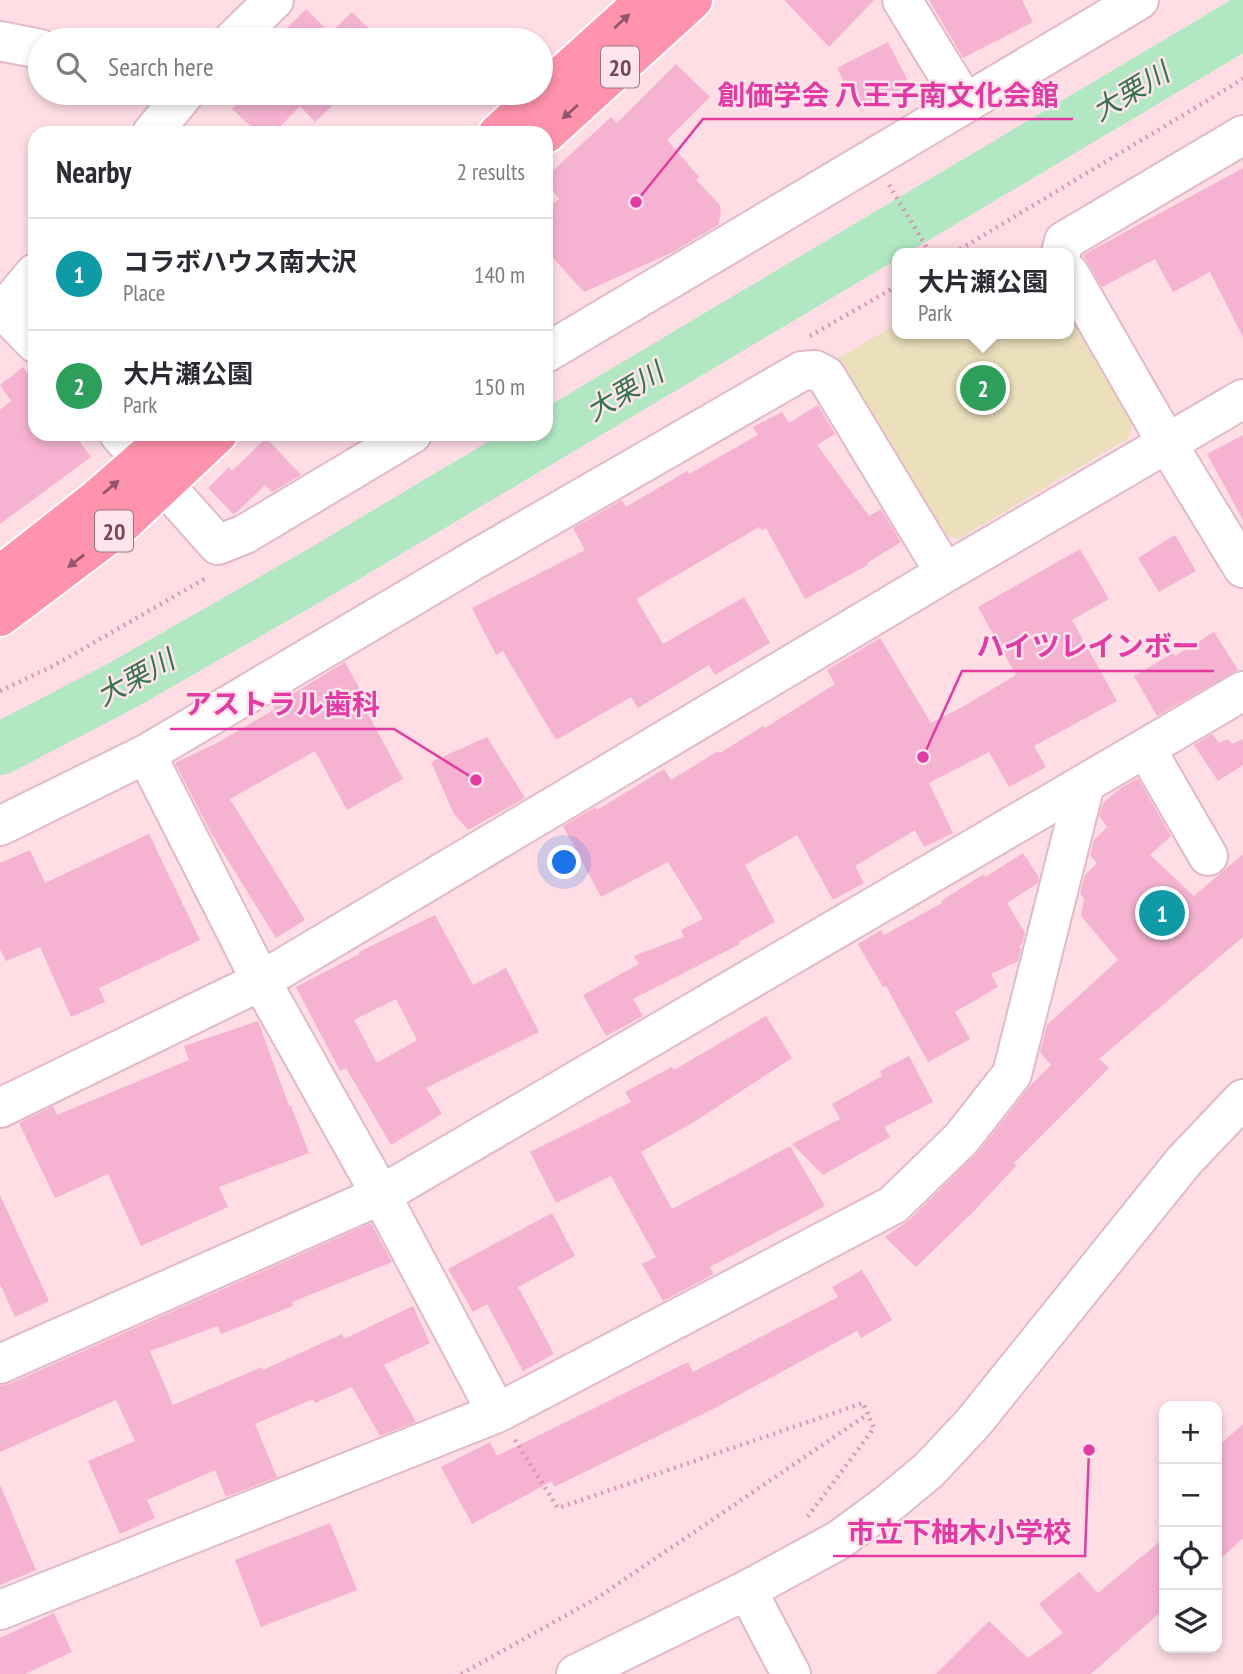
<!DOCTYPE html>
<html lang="en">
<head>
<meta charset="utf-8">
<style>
  body { margin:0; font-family:"PT Sans Narrow","Noto Sans JP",sans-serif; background:#f2f2f3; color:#2b2b33 }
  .controls { position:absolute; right:21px; bottom:21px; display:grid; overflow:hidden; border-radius:14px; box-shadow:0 4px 10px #0003 }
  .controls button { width:63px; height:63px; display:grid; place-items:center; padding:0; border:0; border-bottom:2px solid #e1e1e2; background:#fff; color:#2b2b33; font:35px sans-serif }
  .you { position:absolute; left:565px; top:863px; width:24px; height:24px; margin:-18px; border:5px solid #fff; border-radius:50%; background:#1a73e8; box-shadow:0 0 0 10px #1a73e833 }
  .badge { display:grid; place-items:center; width:46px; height:46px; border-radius:50%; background:#7c3aed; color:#fff; font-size:23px; font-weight:700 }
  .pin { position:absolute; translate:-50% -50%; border:4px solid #fff; box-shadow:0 2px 7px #0006 }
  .popup { position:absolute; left:892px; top:248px; width:182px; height:91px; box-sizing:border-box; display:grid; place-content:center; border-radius:14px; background:#fff; filter:drop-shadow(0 2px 5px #0005); font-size:23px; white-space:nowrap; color:#7c7c81 }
  .popup b { font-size:26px; color:#2b2b33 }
  .popup::after { content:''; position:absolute; left:50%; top:100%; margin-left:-14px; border:14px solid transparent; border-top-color:#fff }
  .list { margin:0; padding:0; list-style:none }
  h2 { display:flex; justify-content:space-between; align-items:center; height:91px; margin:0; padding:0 28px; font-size:30px }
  h2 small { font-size:23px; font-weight:400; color:#7c7c81 }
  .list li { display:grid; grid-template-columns:46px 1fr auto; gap:21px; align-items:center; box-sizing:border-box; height:112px; padding:0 28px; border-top:2px solid #e1e1e2 }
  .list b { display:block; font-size:26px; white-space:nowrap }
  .list p { margin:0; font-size:23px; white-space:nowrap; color:#7c7c81 }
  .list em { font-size:23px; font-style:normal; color:#7c7c81 }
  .icon { flex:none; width:38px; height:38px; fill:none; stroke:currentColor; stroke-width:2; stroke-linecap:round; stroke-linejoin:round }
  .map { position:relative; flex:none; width:1243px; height:1674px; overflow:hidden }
  .search { position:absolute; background:#fff; box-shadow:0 4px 10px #0003; left:28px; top:28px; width:525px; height:77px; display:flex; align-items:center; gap:18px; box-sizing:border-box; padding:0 24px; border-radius:38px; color:#7c7c81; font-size:26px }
  .panel { position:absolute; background:#fff; box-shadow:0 4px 10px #0003; left:28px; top:126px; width:525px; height:315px; border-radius:21px }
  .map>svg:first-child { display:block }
</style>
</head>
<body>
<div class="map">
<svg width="1243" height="1674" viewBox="0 0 1243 1674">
  <rect width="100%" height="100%" fill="#fedde5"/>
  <!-- green -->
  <path fill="#ebdfbc" d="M1069,310L1133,415L1130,437L959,539L937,534L833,361L897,324V334H1069Z"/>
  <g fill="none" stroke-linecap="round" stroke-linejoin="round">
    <!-- river -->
    <path stroke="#b1e8c2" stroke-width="52" d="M0,749L123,685L310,578L1243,23"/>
  </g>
  <!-- building -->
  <path fill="#f5b3d1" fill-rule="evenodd" d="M784,0H874L829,47Z
    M929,0H1022L1033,22L963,58Z
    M306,9L330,33L352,12L380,40H275Z
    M888,42L910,85L859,111L837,68Z
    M676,64L710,97L667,140L699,177L696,180L720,205L721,214L718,225L673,252L584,292L546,250V209L559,199L546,182V177L611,117L617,123Z
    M247,93H346L315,122L300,106L274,133H258L232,109Z
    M1243,168V337L1210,272L1173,292L1155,259L1102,287L1083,255Z
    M23,367L35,383V434H74L91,457L0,524V410L11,401L0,385Z
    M818,405L835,434L817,445L869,516L881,509L901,542L867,563L868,565L805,599L766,528L762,530L759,527L636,599L663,644L744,597L770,643L715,675L709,665L638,708L631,697L556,740L503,651L496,655L472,608L585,550L573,528L622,500L626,507L687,471L689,474L758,435L753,427L782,412L789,423Z
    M1243,435V520L1207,454Z
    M266,438L301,475L272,492L265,485L234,515L208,488L229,467L232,471Z
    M1175,535L1196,571L1159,592L1138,558Z
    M1080,549L1109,599L1072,620L1117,701L1034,746L1046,767L1009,787L989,752L929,783L953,833L924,847L915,830L855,866L864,883L833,900L797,835L745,865L775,922L739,942L740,944L633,999L643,1016L606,1036L583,995L639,964L634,956L684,937L681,930L703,919L668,862L601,897L563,826L596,807L597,810L664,769L671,780L718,751L720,753L763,726L765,728L835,684L827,670L880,638L931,723L964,706L1016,675L978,607Z
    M1214,632L1238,670L1157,716L1134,676L1173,653L1175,656Z
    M345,662L370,708L366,710L403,779L347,810L315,751L230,799L305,920L276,938L211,833L175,763L219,742L275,709L273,706Z
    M1212,734L1219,743L1228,739L1232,744L1243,739V765L1218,781L1194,745Z
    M487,737L525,798L468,830L454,814L431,762Z
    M1138,778L1171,836L1150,855L1194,896L1243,854V937L1099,1059L1109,1068L1014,1163L1016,1166L974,1211L916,1267L885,1237L908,1221L978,1152L1030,1086L1051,1065L1040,1052L1047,1025L1118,960L1081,916L1084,899L1080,894L1085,875L1097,863L1090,855L1094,840L1107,827L1099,816L1103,803L1121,788Z
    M149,834L200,940L99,988L105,1002L71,1017L40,947L6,961L0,949V863L30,850L45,883Z
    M1023,853L1039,877L1038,883L1007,903L1025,933L1022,944L1019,946L1021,949L1018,961L991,974L998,987L955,1012L970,1039L928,1062L886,986L883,987L858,944L881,930L884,935L942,903L941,901L984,874L985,877Z
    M435,915L473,985L506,968L539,1032L426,1088L442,1114L391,1145L346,1068L340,1071L296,987L359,954V952ZM396,999L417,1040L377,1063L354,1020Z
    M766,1016L792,1058L697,1120L641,1152L672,1209L790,1146L825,1206L710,1267L714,1274L663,1301L642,1264L656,1257L611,1176L556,1203L530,1152L631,1102L625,1092L672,1067L674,1070Z
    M258,1021L289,1106H291L309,1153L219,1187L228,1207L141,1246L108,1174L55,1198L19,1123L53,1106L57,1115L189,1060L184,1046Z
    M909,1056L933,1102L884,1127L890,1137L823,1175L792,1144L840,1119L832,1104L882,1076L880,1071Z
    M0,1195L49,1301L15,1317L0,1284Z
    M552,1213L575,1256L518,1287L554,1354L523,1371L487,1304L473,1312L448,1269Z
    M371,1223L392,1262L292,1302L293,1306L221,1334L218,1326L150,1351L173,1405L262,1367L263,1370L342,1334L344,1339L413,1306L430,1343L384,1365L416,1422L380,1436L352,1387L315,1403L313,1399L255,1424L277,1477L226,1497L215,1470L147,1500L155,1518L120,1534L88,1461L135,1441L116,1400L0,1452V1386L9,1384Z
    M862,1270L892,1320L861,1338L857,1331L711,1410L554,1487L552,1481L472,1524L441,1467L490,1442L497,1456L688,1362L693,1372L838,1297L832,1287Z
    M1243,1424V1538L1217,1562V1447Z
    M0,1485L36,1570L0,1585Z
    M330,1523L357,1590L261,1627L235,1560Z
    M1164,1538V1609L1091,1674H936L989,1621L1028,1658L1063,1633L1039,1604L1079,1572L1098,1593Z
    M54,1613L72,1652L25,1674H0V1638Z"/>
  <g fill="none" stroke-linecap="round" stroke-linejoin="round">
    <defs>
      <path id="minor" d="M902,0L965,103
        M233,40L274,0
        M0,41L40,49
        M152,133L185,93
        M1061,253L1064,241L1243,135
        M1069,273L1168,445L1243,568
        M4,311L35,343
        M0,315L35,273
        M546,353L1139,0
        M119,434L218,545L245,534L412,434
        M1146,749L1208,856
        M146,754L261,981L381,1195L497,1413
        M0,826L146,754L469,563L802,371L815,370L826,376L945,573
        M0,1108L261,981L945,573L1243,399
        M0,1364L381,1195L1243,691
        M747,1590L791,1674
        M0,1610L497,1413L893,1205L961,1139L1012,1074L1085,784
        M576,1674L747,1590L839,1540L888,1504L929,1470L973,1423L1184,1161L1243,1099"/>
      <path id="major" d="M498,133L645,0
        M546,134L693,0
        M0,575L94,501L171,434
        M0,617L118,528L218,434"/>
    </defs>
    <!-- minor casing -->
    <use href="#minor" stroke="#e2b9c8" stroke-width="42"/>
    <!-- major casing -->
    <use href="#major" stroke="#fff" stroke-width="42"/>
    <!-- path -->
    <path stroke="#d997b5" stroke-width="4.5" stroke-dasharray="2 5" stroke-linecap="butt" d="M889,185L930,253
      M954,253L1243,79
      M810,336L897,286
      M0,691L53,666L208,577
      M515,1440L558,1508L863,1403L874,1428L806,1519
      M461,1674L597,1598L868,1414"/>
    <!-- minor -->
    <use href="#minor" stroke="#fff" stroke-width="38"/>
    <!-- major -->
    <use href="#major" stroke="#ff93ab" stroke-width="38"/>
  </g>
  <!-- one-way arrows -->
  <defs><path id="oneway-solid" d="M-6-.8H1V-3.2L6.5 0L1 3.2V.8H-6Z" transform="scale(1.75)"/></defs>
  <g fill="#91556c">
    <use href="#oneway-solid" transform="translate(622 21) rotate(-43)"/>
    <use href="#oneway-solid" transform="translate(570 112) rotate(138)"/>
    <use href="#oneway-solid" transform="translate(111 487) rotate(-40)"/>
    <use href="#oneway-solid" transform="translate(76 561) rotate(142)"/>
  </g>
  <g text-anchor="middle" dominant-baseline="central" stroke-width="5" stroke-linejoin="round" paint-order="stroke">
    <!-- shield labels -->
    <g fill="#ffe5eb" stroke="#9e7587" stroke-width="2">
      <rect x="601" y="46.5" width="38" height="41" rx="5"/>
      <rect x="95" y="510.5" width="38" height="41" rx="5"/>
    </g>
    <g font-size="24" font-weight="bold" fill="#75455c">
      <text x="620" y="67">20</text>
      <text x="114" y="531">20</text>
    </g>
    <!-- water labels -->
    <g font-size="28" font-style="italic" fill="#35744a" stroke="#ffe5eb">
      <text transform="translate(1130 91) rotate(-31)">大栗川</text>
      <text transform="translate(624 391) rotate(-31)">大栗川</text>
      <text transform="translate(135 677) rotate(-29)">大栗川</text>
    </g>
  </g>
  <!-- callouts -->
  <path fill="none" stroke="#e53aa4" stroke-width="2.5" d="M636 202L703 119H1073M923 757L962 671H1214M476 780L394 729H170M1089 1450L1085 1556H833"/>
  <g fill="#e53aa4" stroke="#ffe5eb" stroke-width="2.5">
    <circle cx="636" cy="202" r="7"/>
    <circle cx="923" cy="757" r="7"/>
    <circle cx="476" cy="780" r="7"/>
    <circle cx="1089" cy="1450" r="7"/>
  </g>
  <g font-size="28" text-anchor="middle" font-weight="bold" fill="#e53aa4" stroke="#ffe5eb" stroke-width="5" stroke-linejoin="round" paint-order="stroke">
    <text x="888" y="105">創価学会 八王子南文化会館</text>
    <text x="1088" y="656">ハイツレインボー</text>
    <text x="282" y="714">アストラル歯科</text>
    <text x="959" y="1542">市立下柚木小学校</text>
  </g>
</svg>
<div class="controls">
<button>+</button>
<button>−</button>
<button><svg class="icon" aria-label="locate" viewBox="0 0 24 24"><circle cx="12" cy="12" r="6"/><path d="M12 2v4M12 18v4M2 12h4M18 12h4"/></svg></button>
<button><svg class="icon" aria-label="layers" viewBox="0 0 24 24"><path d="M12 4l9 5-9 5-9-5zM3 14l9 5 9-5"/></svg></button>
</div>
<div class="you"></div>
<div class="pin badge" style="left:1162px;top:913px;background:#0f9aa8">1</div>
<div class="pin badge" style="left:983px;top:388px;background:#2e9e5b">2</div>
<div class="popup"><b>大片瀬公園</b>Park</div>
<div class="search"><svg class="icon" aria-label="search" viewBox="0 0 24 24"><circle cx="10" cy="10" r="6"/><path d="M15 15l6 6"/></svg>Search here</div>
<section class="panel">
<h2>Nearby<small>2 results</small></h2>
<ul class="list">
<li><span class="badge" style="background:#0f9aa8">1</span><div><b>コラボハウス南大沢</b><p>Place</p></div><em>140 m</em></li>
<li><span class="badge" style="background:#2e9e5b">2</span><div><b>大片瀬公園</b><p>Park</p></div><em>150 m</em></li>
</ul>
</section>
</div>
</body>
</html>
